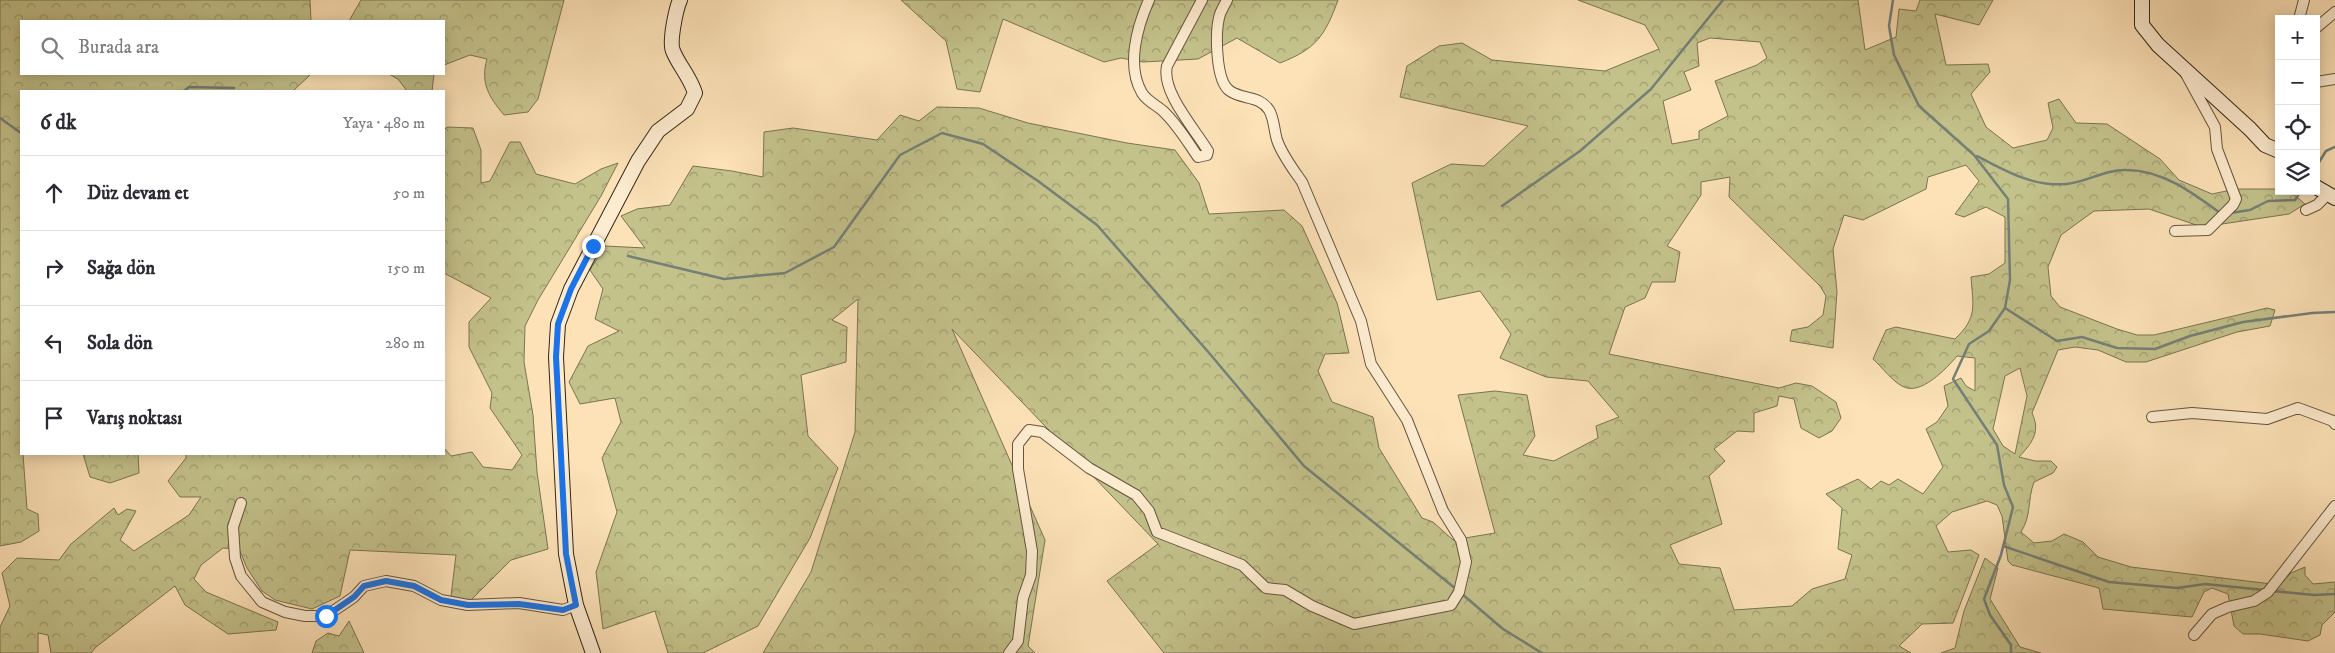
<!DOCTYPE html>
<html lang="tr">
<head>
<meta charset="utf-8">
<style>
  body { margin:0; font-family:"IM FELL DW Pica",serif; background:#f7f7f7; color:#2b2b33 }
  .controls { position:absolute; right:15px; top:15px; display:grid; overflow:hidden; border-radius:0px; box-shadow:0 2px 12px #0003 }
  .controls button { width:45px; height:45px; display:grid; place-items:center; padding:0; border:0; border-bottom:1px solid #e1e1e2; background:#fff; color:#2b2b33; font:25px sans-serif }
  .stop { position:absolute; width:15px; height:15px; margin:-11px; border:4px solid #1a73e8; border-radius:50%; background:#fff }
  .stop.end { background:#1a73e8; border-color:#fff; box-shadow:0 1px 5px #0008 }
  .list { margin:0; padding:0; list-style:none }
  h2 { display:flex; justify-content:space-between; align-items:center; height:65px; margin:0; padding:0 20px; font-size:21px }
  h2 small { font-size:16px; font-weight:400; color:#7c7c81 }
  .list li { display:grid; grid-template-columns:32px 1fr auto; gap:15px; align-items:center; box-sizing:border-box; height:75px; padding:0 20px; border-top:1px solid #e1e1e2 }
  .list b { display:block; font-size:19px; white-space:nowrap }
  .list em { font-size:16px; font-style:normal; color:#7c7c81 }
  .icon { flex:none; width:28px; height:28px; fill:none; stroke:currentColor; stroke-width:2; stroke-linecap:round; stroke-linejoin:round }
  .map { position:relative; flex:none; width:2335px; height:653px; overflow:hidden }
  .search { position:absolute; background:#fff; box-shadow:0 2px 12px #0003; left:20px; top:20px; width:425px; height:55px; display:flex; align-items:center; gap:12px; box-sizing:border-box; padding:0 18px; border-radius:0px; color:#7c7c81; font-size:19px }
  .panel { position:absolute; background:#fff; box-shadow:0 2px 12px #0003; left:20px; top:90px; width:425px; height:365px; border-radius:0px }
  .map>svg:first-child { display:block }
</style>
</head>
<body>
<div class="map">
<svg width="2335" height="653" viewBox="0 0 2335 653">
  <defs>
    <pattern id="forest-crowns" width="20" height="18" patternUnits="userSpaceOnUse" patternTransform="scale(1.25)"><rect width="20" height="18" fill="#c4c28b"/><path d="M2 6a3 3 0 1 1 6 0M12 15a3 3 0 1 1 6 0" fill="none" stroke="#a09d71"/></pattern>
  </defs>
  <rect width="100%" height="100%" fill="#fde2b7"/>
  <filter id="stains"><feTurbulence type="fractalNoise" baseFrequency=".004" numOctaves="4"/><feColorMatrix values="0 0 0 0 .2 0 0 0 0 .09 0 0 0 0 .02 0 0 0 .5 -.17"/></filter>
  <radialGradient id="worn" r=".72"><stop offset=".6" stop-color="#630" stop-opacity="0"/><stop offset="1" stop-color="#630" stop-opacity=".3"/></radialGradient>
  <!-- forest -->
  <path fill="url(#forest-crowns)" stroke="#7b7452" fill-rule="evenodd" d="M0,0H310L311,21H21V74H311L293,91H21V454H23L27,509L38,514L39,531L21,542L0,546Z
    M361,0H564L538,99L528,112L504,115C489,97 480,83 487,59L470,55L444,65V21H349Z
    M901,0H1338C1325,36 1316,49 1280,63L1237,38L1198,59L1143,62L1121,58L1104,62L1003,19L980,92L957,89L946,41Z
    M1578,0H1858L1865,50L1896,37L1899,9L1916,11L1920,0H1993L1979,25L1935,14L1946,65L1988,64L1990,72L1971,94L1986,127L2013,148L2047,140L2053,128L2048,103L2059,99L2076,123L2107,124L2160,159L2179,180L2212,194L2236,189H2276L2279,191L2291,192L2305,204L2289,214L2202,227L2149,209L2094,211L2061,235L2048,267L2051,296L2060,307L2117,329L2137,335H2154L2267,308L2275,310L2270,326L2237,332L2146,362H2126L2098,350L2075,347L2058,350L2032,413C2041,432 2032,443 2019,457L2035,461H2051L2057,467L2053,473L2034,482C2027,501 2032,514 2021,532L2034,543L2052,541L2064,534L2083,542L2098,557L2131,567L2280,585L2291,573L2305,567V575L2313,584L2335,582V612L2322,625L2320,635L2308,641L2260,634H2243L2234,626L2228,594L2212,588L2204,592L2192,617L2103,609L2099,588L2012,565L2008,561L2002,516L1997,505L1987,501L1952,512L1936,526L1948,552L1971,550L1979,555L1953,623L1922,624L1899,646L1911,653H1164L1107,581L1158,544L952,329L1045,540L1028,646L1035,653H763L811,572L855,432L858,299L832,320L847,327L846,362L801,375L808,436L838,468L810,538L758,626L703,653H668L655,611L603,629L596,572L617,512L602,458L621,422L615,398L580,404L569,382L588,346L619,331L595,319L603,289L590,270L605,246L645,248L621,216L637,209L670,205L693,166L732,171L763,177L764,132L793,128L877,140L900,115L919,121L937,107L979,108L1028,123L1127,143L1175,150L1199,183L1209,214L1284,210L1302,226L1337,303L1349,353L1325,354L1318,371L1332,402L1373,417L1379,448L1422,518L1433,522L1453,540L1495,533L1458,395L1495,391L1527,395L1535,436L1523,455L1554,461L1598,438L1596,426L1619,417L1588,381L1546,377L1500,358L1511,334L1480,291L1437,300L1412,183L1451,164L1484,166L1528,126L1400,97L1407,66L1439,46L1462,43L1492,60L1605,71L1659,49L1645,25ZM1710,38L1760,42L1767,58L1757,65L1715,81L1728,116L1699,131V139L1672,144L1663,101L1691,90L1684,72L1699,66L1697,43ZM1966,165L1979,181L1955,214L1964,217L1986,207L2005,217V263L1989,274L1971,277C1973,306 1978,317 1955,339L1896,327L1886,330L1873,359C1882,367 1891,380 1902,386C1920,397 1947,368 1957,356L1975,358V391L1966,386L1961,378L1944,386L1948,406L1937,422L1926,429L1943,467L1923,494L1898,479L1889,485L1881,481L1871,489L1858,479L1826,494L1842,508L1838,549L1852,555L1845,579L1812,589L1792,606L1734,610L1720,568L1679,564L1670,545L1722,524L1709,476L1725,461L1714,449L1737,431L1754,432V413L1777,406L1779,396L1794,399L1801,428L1819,438L1832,431L1841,418L1836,402L1812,386L1796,383L1779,388L1609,354L1625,307L1645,298L1652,282H1675L1680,252L1667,246L1701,195V182L1730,177L1729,197L1820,286L1826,296L1823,315L1808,327L1792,330L1790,341L1833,348L1837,292L1833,249L1844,215L1863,220L1926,189L1928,177ZM2020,368L2027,396L2015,454L2003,446L1993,429L2005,376Z
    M389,74H434L432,91H407L398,79Z
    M447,127L473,128L481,150V183L490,181L510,142H520L536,174L575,184L601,169L618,163L601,196L538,300L525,326L524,362L533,415L537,472L548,549L511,560L469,602L451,596L456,555L350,550L340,596L312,609L275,600L262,591L247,568L239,549L223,548L201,565L194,579L206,592L278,622L276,630L228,634L185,605L175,586L96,647L91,653H51L48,635L38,633V653H0V627L10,606L2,573L17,558L59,560L71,544L114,508L118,515L127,509L136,511L120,540L134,551L189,515L201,497H180L168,481L186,458V454H444V448L451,456L472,452L483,467L512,470L522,455L490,408L492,393L469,347V322L491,298L444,273V130Z
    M83,454H138L139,473L110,483L90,477Z
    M1985,558L1998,568L1990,599L2020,647L2041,653H1941L1955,648L1964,611Z
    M349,621L364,653H312L316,641L328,633L339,636Z"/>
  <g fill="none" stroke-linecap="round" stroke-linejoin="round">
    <!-- stream -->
    <path stroke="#758077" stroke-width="2.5" d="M1893,0L1889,26L1894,55L1919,106L1974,155L2008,199L2010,280L2005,308L1989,331L1969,344L1953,379L1997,445L2004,485L2013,507L2001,555L1984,599L1990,615L2011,645V653
      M184,91L189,87L234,88
      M0,118L21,133
      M1977,156C2005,171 2033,187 2067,184C2087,182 2106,169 2127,170C2162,170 2193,193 2220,213
      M2316,167L2326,151L2335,147
      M1502,206L1580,151L1651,89L1723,0
      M2230,213L2250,210L2268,201L2295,200L2301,191
      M628,256L724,279L785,273L834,247L900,155L942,133L983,144L1038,181L1097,225L1210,354L1304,466L1456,589
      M2005,308L2057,341L2082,337L2117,348L2155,349L2190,336L2243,322L2312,313L2335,312
      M2003,546L2109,582L2177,588L2205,584L2264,590
      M2272,591L2314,595L2335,594
      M1462,594L1503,629L1542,653"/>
    <defs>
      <path id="street" d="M1149,0C1137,27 1126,66 1142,93C1147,101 1156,105 1163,111C1177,124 1187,141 1198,157L1207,155L1208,151C1195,129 1161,92 1167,66L1202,0
        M2299,19L2304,0
        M2316,28L2335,12
        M2316,82L2335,79
        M2306,210L2317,205L2328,194
        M2175,231L2208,230L2233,205L2236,199L2217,149L2215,127L2186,74
        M2152,417L2192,413L2267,419L2298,408L2333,421L2335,424
        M241,503L233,527L235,558L241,576L262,602L285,612L305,616H326L354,597L364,586L386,581L414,586L441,600L468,605L519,603L563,610L576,605
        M2194,635L2212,614L2228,607L2254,601L2268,592L2335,506
        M1009,653L1018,641L1023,598L1031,575L1032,551L1018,469V444L1029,430L1042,432L1089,468L1136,495L1149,511L1157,532L1242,565L1266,588L1285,590L1312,606L1354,624L1451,605L1459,592L1466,562L1461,540L1443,511L1407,420L1371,364L1361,321L1302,182C1293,169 1282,155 1277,140C1274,130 1274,118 1269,110C1259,95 1243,100 1230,91C1215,81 1215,30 1220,14C1222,9 1225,4 1227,0"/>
      <path id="secondary" d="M2142,0V25L2158,45L2250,129L2265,145L2279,151
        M2316,187L2335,198
        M593,653L576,605L566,554L556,357L558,324L571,289L638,161L658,131L687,109L695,93C689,75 679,66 673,51C669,42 676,9 680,0"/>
    </defs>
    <!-- street casing -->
    <use href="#street" stroke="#655540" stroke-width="12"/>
    <!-- secondary casing -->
    <use href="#secondary" stroke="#322619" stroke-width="16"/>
    <!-- street -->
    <use href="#street" stroke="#feecd0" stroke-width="10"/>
    <!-- secondary -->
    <use href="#secondary" stroke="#feecd0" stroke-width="14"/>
  </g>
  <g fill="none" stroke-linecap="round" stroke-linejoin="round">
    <!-- route -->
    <path stroke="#1a73e8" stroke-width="6" d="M326,616L354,597L364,586L386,581L414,586L441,600L468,605L519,604L563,610L576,605L566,554L556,357L558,324L571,289L593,246"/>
  </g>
  <rect width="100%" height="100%" filter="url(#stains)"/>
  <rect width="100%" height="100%" fill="url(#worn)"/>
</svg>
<div class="controls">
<button>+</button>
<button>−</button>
<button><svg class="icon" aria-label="locate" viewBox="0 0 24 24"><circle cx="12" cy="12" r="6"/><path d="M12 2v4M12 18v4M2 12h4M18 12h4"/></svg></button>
<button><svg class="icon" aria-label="layers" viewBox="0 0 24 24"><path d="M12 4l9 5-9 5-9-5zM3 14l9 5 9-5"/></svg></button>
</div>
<div class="stop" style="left:326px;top:616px"></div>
<div class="stop end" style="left:593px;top:246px"></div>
<div class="search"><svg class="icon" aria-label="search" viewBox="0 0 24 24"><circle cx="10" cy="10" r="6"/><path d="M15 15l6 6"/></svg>Burada ara</div>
<section class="panel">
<h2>6 dk<small>Yaya · 480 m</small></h2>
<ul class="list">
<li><svg class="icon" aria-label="ahead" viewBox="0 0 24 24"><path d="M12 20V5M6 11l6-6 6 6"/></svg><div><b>Düz devam et</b></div><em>50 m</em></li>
<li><svg class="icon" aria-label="right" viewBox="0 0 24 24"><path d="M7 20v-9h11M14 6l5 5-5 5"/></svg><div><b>Sağa dön</b></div><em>150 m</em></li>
<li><svg class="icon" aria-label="left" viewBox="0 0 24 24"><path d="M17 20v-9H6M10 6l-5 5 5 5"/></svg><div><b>Sola dön</b></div><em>280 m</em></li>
<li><svg class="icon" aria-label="arrive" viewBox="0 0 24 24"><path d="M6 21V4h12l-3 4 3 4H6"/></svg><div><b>Varış noktası</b></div></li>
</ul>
</section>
</div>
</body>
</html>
